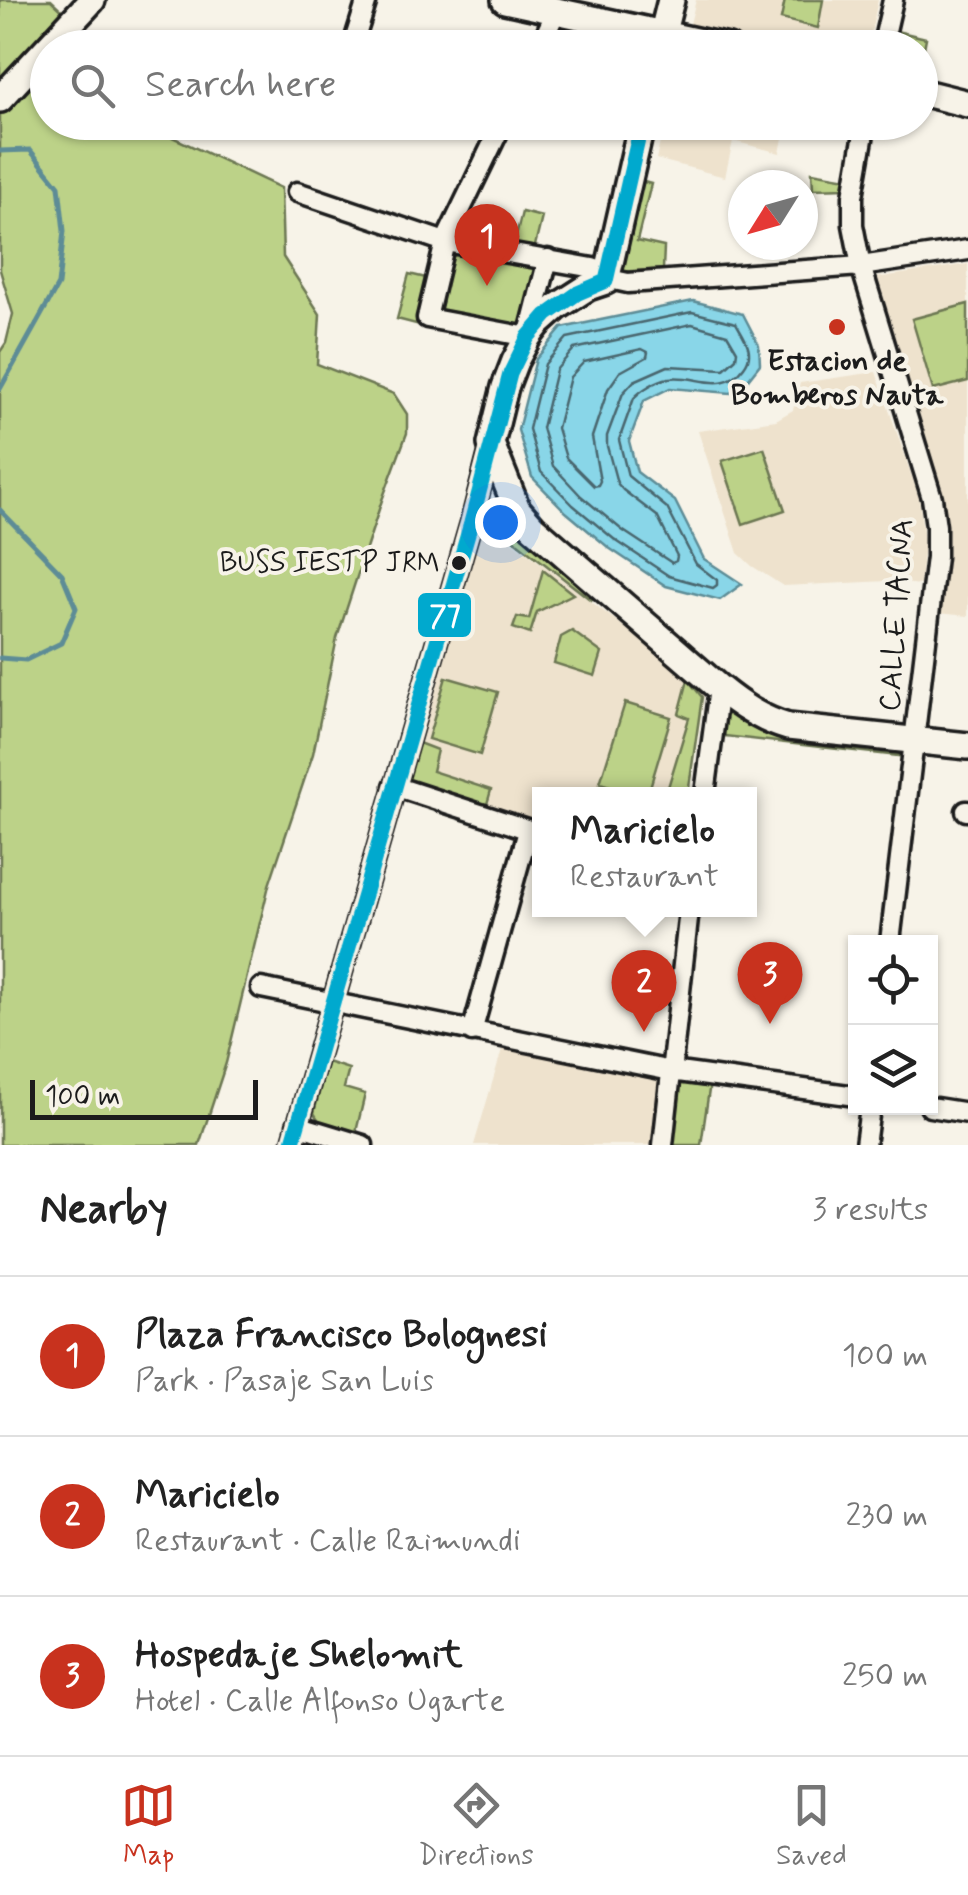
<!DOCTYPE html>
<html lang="en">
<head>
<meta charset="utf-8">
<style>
  body { margin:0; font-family:Mynerve,sans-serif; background:#f2f2f2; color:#222 }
  .controls { position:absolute; right:30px; bottom:30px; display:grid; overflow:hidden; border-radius:0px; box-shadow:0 2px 8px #0004 }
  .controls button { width:90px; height:90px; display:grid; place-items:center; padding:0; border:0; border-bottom:2px solid #e0e0e0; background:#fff; color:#222; font:50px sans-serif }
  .compass { position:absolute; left:728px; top:170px; width:90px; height:90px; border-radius:50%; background:#fff; box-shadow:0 2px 8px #0004; rotate:233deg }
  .scale { position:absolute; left:30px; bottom:25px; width:228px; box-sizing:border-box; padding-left:10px; border:5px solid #1c1c1c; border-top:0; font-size:28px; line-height:35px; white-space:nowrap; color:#1c1c1c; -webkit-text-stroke:8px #f7f3e8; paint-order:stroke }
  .you { position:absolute; left:500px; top:522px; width:35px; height:35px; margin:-25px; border:8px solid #fff; border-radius:50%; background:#1a73e8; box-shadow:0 0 0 15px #1a73e833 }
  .badge { display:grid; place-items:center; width:65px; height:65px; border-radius:50%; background:#c8321e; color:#fff; font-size:32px; font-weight:700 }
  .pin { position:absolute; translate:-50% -82px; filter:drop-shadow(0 2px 5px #0008) }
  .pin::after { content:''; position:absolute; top:52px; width:35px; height:30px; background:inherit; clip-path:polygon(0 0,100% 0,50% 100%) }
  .popup { position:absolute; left:532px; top:787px; width:225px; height:130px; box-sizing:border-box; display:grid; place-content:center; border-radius:0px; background:#fff; filter:drop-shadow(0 2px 8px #0005); font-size:32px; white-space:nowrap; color:#767676 }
  .popup b { font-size:38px; color:#222 }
  .popup::after { content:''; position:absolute; left:50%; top:100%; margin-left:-20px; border:20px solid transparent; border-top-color:#fff }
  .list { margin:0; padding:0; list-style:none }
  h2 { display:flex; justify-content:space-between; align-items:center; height:130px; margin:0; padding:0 40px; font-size:42px }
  h2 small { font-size:32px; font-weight:400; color:#767676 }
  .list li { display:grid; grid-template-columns:65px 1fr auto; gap:30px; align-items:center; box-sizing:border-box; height:160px; padding:0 40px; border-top:2px solid #e0e0e0 }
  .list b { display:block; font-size:38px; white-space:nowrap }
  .list p { margin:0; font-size:32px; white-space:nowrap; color:#767676 }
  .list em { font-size:32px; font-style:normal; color:#767676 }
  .icon { flex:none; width:55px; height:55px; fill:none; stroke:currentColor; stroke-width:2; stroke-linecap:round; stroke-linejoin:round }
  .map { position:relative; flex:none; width:968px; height:1145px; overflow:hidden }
  .search { position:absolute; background:#fff; box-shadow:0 2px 8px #0004; left:30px; right:30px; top:30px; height:110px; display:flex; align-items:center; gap:25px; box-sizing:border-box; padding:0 35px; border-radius:55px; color:#767676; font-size:38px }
  .sheet { height:610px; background:#fff }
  nav { display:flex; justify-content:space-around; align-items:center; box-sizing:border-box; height:140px; border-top:2px solid #e0e0e0; background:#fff; font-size:28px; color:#767676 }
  nav a { display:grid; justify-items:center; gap:5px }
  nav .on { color:#c8321e }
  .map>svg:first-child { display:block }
</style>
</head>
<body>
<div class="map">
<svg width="968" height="1145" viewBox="0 0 968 1145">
  <rect width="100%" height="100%" fill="#f7f3e8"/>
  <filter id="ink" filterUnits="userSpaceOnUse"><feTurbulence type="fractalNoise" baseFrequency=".01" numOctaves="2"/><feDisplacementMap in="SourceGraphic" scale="20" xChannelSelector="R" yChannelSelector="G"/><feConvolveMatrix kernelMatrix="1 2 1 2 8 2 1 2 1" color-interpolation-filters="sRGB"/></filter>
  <g filter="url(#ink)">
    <!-- built -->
    <path fill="#eee2cd" d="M696,0H878L868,47H778L692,27L690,24Z
      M665,123H786L780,153L733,141L725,177L656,159Z
      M968,264V616L938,613L945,538L941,490L875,278Z
      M876,372L919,497L924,541L920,585L888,581L783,586L752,566L738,553L698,431L776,420L793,410L800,383Z
      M496,529L695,681L704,695L689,794H539V828L409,785L416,742L474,536Z
      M503,1046L659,1079L653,1145H474Z"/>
    <!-- green -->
    <path fill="#bcd288" stroke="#6c7752" stroke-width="2.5" d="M0,0H51L101,47L48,48V122L159,123L170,136L281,188L283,257L320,314L317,364L394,394L407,414V433L382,500L337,638L313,754L269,885L226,1063L199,1145H0V352L6,343L13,314L0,270Z
      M785,0H823L818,28L781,19Z
      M896,31L926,38L923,53H921L920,48L893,47Z
      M812,172L847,178L846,188L813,189Z
      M633,179L651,184L637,241L664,247L663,269L619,272Z
      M522,212L542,217L534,250L514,245Z
      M446,247L541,262L527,331L434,311Z
      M409,274L426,278L416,324L397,319Z
      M968,304V381L933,390L912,319Z
      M764,448L785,510L743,524L722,461Z
      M515,523L548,557L592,599L591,600L499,528Z
      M543,570L573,594L537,612L530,634L513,628L517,617L529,619Z
      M572,631L602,653L595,676L554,663L561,637Z
      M446,677L498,692L480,755L428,739Z
      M688,680L702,697L688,794H666L689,718L679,714Z
      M625,703L671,717L648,794H636L600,783Z
      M726,709L899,749V756L725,736L718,740L723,711Z
      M416,742L437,750L432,771L491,790L485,811L409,785L405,779Z
      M327,1062L349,1069L344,1088L365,1094L356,1132L319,1121L314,1113Z
      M686,1080L710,1083L701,1145H672L679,1086Z"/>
    <!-- water -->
    <path fill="#89d6e8" stroke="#5d8c96" stroke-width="2.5" d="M693,301L743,314L759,345L760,364L745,383L731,393L670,388L644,401L629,441L637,472L675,501L704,559L742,584L720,600L666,586L609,548L566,512L532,477L518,430L536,359L562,328Z"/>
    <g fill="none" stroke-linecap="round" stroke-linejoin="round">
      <!-- shore -->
      <path stroke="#48666e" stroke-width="2.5" d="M692,312L736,323C744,337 756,352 744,367C723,396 697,374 669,378C657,380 641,390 634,398L619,440L628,476L667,508L696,564L717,580V585L713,588L669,576L615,540L573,505L541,472L529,429L545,364L567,338Z
        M692,324L727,334L737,351L736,358L724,369L668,366L634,381L623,393L607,436V446L617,483L623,490L657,516L677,556L676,561L672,563L622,530L581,496L553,466L542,428L556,370L574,349Z
        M642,349L648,352L647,357L620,372L608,389L592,437L600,481L598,485L594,486L566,458L557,428L570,377L584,362Z"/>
      <!-- stream -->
      <path stroke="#5d8c96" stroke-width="5" d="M0,151L30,150L59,186L64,231L58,285L0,389
        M0,510L62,574L76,608L61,643L26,660L0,658"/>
      <defs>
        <path id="street" d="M352,48L367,0
          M539,48L556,12
          M882,48L893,0
          M503,122L445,242L427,318L528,337L548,259
          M866,122L853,196V225L861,266L932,498L936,526V557L890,942
          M297,192L445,242L593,268L614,280L628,283L861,266L968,250
          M471,523L488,516L517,509
          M394,786L539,833
          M705,794L719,688
          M966,811H968
          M261,988L671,1071L856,1096
          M472,1032L528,831
          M930,1107L968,1113
          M297,1125L363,1145
          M292,1145L471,523L491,445
          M663,1145L689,910
          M865,1145L870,1108"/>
        <path id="secondary" d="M505,0L728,48
          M659,48L671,0
          M920,92L968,104
          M0,99L92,0
          M642,122L606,281L588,287L557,307L538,324L528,337L515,361L505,387L491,444L517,509L533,527L719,688C741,706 761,719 788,727L968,746"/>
      </defs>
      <!-- street casing -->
      <use href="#street" stroke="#1c1c1c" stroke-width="25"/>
      <!-- secondary casing -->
      <use href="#secondary" stroke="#1c1c1c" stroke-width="32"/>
      <!-- street -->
      <use href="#street" stroke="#f7f3e8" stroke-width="18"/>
      <!-- secondary -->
      <use href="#secondary" stroke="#f7f3e8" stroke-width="25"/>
      <defs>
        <path id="bus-1" d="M292,1145L471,523L510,374L528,337L547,315L578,293L606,281L642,122"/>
      </defs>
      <!-- bus-1 casing -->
      <use href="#bus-1" stroke="#f7f3e8" stroke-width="22"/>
      <!-- bus-1 -->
      <use href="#bus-1" stroke="#00a9ce" stroke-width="15"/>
    </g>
  </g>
  <!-- markers -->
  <circle fill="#c8321e" stroke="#f7f3e8" stroke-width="4" cx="837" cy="327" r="10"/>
  <circle fill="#1c1c1c" stroke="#f7f3e8" stroke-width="4" cx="459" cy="563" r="9"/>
  <g text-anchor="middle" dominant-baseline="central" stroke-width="8" stroke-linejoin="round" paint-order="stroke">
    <!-- bus labels -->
    <g font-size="28" fill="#1c1c1c" stroke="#f7f3e8" text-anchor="end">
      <text x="440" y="563">BUSS IESTP JRM</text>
    </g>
    <!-- poi labels -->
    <g font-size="30" font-weight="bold" fill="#1c1c1c" stroke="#f7f3e8">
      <text x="837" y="361">Estacion de<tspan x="837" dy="34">Bomberos Nauta</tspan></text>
    </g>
    <!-- street labels -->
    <g font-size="30" fill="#1c1c1c" stroke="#f7f3e8">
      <text transform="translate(897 615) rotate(-86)">CALLE TACNA</text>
    </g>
  </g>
  <rect stroke="#f7f3e8" stroke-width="4" x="416" y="591" width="57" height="48" rx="10" fill="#00a9ce"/>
  <g font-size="28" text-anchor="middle" font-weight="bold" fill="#fff">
    <text x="445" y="625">77</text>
  </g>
</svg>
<div class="controls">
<button><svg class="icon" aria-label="locate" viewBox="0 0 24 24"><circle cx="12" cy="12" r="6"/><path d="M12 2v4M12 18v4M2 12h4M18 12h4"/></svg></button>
<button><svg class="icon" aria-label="layers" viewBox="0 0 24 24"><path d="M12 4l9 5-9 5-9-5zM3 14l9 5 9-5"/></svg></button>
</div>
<svg class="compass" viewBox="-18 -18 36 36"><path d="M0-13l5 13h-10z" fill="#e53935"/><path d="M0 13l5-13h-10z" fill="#767676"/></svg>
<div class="scale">100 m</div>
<div class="you"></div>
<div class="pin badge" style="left:487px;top:286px">1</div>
<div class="pin badge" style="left:644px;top:1032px">2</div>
<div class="popup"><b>Maricielo</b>Restaurant</div>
<div class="pin badge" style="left:770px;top:1024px">3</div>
<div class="search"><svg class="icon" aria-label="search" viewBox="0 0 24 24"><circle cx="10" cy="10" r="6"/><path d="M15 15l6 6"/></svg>Search here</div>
</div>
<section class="sheet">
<h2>Nearby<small>3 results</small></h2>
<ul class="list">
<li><span class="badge">1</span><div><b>Plaza Francisco Bolognesi</b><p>Park · Pasaje San Luis</p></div><em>100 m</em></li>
<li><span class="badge">2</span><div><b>Maricielo</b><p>Restaurant · Calle Raimundi</p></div><em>230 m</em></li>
<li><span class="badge">3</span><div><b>Hospedaje Shelomit</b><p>Hotel · Calle Alfonso Ugarte</p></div><em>250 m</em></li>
</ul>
</section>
<nav>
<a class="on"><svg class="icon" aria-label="map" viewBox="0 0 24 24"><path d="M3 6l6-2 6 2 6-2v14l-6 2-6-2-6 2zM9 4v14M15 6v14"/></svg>Map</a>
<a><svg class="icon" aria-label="directions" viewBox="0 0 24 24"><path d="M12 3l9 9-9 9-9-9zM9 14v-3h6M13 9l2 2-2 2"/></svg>Directions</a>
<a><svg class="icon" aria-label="saved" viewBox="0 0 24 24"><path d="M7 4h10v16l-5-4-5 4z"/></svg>Saved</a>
</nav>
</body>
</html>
